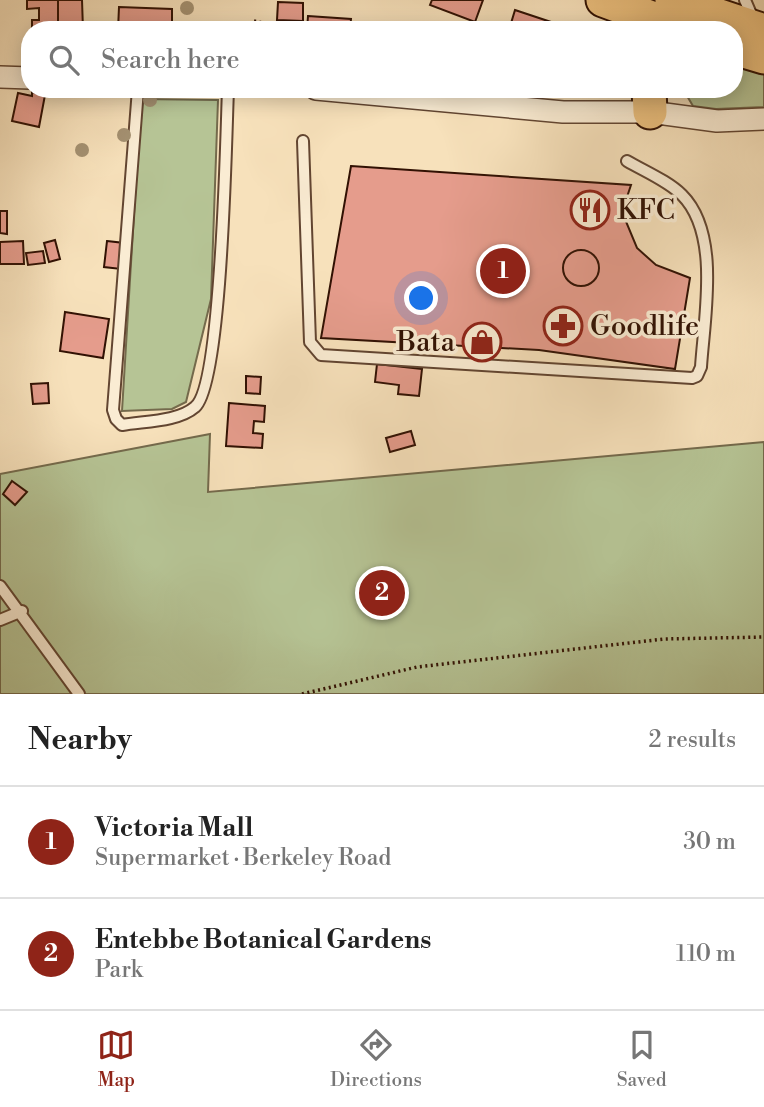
<!DOCTYPE html>
<html lang="en">
<head>
<meta charset="utf-8">
<style>
  body { margin:0; font-family:"Libre Bodoni",serif; background:#f2f2f2; color:#222 }
  .you { position:absolute; left:422px; top:299px; width:24px; height:24px; margin:-18px; border:5px solid #fff; border-radius:50%; background:#1a73e8; box-shadow:0 0 0 10px #1a73e833 }
  .badge { display:grid; place-items:center; width:46px; height:46px; border-radius:50%; background:#8f2418; color:#fff; font-size:23px; font-weight:700 }
  .pin { position:absolute; translate:-50% -50%; border:4px solid #fff; box-shadow:0 2px 7px #0006 }
  .list { margin:0; padding:0; list-style:none }
  h2 { display:flex; justify-content:space-between; align-items:center; height:91px; margin:0; padding:0 28px; font-size:30px }
  h2 small { font-size:23px; font-weight:400; color:#767676 }
  .list li { display:grid; grid-template-columns:46px 1fr auto; gap:21px; align-items:center; box-sizing:border-box; height:112px; padding:0 28px; border-top:2px solid #e0e0e0 }
  .list b { display:block; font-size:26px; white-space:nowrap }
  .list p { margin:0; font-size:23px; white-space:nowrap; color:#767676 }
  .list em { font-size:23px; font-style:normal; color:#767676 }
  .icon { flex:none; width:38px; height:38px; fill:none; stroke:currentColor; stroke-width:2; stroke-linecap:round; stroke-linejoin:round }
  .map { position:relative; flex:none; width:764px; height:694px; overflow:hidden }
  .search { position:absolute; background:#fff; box-shadow:0 4px 18px #0003; left:21px; right:21px; top:21px; height:77px; display:flex; align-items:center; gap:18px; box-sizing:border-box; padding:0 24px; border-radius:28px; color:#767676; font-size:26px }
  .sheet { height:315px; background:#fff }
  nav { display:flex; justify-content:space-around; align-items:center; box-sizing:border-box; height:98px; border-top:2px solid #e0e0e0; background:#fff; font-size:19px; color:#767676 }
  nav a { display:grid; justify-items:center; gap:4px }
  nav .on { color:#8f2418 }
  .map>svg:first-child { display:block }
</style>
</head>
<body>
<div class="map">
<svg width="764" height="694" viewBox="0 0 764 694">
  <rect width="100%" height="100%" fill="#f7e1bb"/>
  <filter id="stains"><feTurbulence type="fractalNoise" baseFrequency=".00286" numOctaves="4"/><feColorMatrix values="0 0 0 0 .2 0 0 0 0 .09 0 0 0 0 .02 0 0 0 .5 -.17"/></filter>
  <radialGradient id="worn" r=".72"><stop offset=".6" stop-color="#630" stop-opacity="0"/><stop offset="1" stop-color="#630" stop-opacity=".3"/></radialGradient>
  <!-- green -->
  <path fill="#b6c495" stroke="#746a4c" stroke-width="2" d="M734,62L764,71V107L716,109L693,106L683,89H734Z
    M141,99L218,100L211,299L186,402L172,409L122,411Z
    M210,434L208,492L764,442V694H0V474Z"/>
  <!-- building -->
  <path fill="#e59c8c" stroke="#311103" stroke-width="2" d="M27,0H58V30H32V20H39V8L27,9Z
    M58,0H82L83,30H58Z
    M432,0H483L475,22L430,5Z
    M278,2L303,3V21L277,20Z
    M119,7L172,9V30H118Z
    M515,10L563,26L562,30H509Z
    M308,16L351,19L350,30H307Z
    M32,92L45,95L39,127L12,121L18,93L32,96Z
    M351,166L631,185L622,212L637,248L656,265L690,278L675,369L539,350L321,338Z
    M0,211H7V234L0,233Z
    M55,240L60,259L49,262L44,243Z
    M23,241L24,264H0V242Z
    M107,241L124,243L121,269L104,267Z
    M563 268a18 18 0 1 1 36 0a18 18 0 1 1-36 0Z
    M43,251L45,263L28,265L26,253Z
    M65,312L109,319L103,358L60,351Z
    M377,364L422,369L419,396L398,394L399,385L375,382Z
    M246,376L261,377L260,394L246,393Z
    M48,383L49,403L33,404L31,384Z
    M229,403L265,406L264,422L254,421L253,433L263,434L262,448L226,446Z
    M411,431L415,445L390,452L386,438Z
    M12,481L27,492L15,505L3,494Z"/>
  <g fill="none" stroke-linecap="round" stroke-linejoin="round">
    <defs>
      <path id="service" d="M745,0L754,21
        M138,89L113,410L116,419L122,425C143,421 178,422 195,407C222,385 226,137 228,89
        M303,141L310,342L321,355L692,378L697,376L701,367C704,318 721,234 682,195C668,181 644,171 627,161
        M0,586L79,694
        M0,620L22,611"/>
      <path id="minor" d="M0,77L30,78
        M316,89L563,112H650L717,121L764,119"/>
      <path id="trunk" d="M603,0L684,30
        M672,0L764,31
        M734,48L764,57
        M649,89L650,112"/>
    </defs>
    <!-- service casing -->
    <use href="#service" stroke="#624531" stroke-width="14"/>
    <!-- minor casing -->
    <use href="#minor" stroke="#624531" stroke-width="24"/>
    <!-- trunk casing -->
    <use href="#trunk" stroke="#311103" stroke-width="37"/>
    <!-- path -->
    <path stroke="#311103" stroke-width="3.5" stroke-dasharray="2 3.5" stroke-linecap="butt" d="M254,21L291,30
      M302,694L417,667L664,639L764,637"/>
    <!-- service -->
    <use href="#service" stroke="#faecd3" stroke-width="10"/>
    <!-- minor -->
    <use href="#minor" stroke="#faecd3" stroke-width="21"/>
    <!-- trunk -->
    <use href="#trunk" stroke="#ecc07e" stroke-width="33"/>
  </g>
  <!-- trees -->
  <g fill="#a49172">
    <circle cx="187" cy="8" r="7"/>
    <circle cx="150" cy="100" r="7"/>
    <circle cx="124" cy="135" r="7"/>
    <circle cx="82" cy="150" r="7"/>
  </g>
  <!-- icons -->
  <defs>
    <symbol id="restaurant-ring" viewBox="-11 -11 22 22"><circle r="9.5" fill="#faecd3" stroke="#8f2418" stroke-width="1.5"/><path d="M-5-6h1v4h1v-4h1v4h1v-4h1v5L-1.5 .5V6h-2V.5L-5-1ZM5-6V6H3V1.5H1.5Q1.5-4 5-6Z" fill="#8f2418"/></symbol>
    <symbol id="pharmacy-ring" viewBox="-11 -11 22 22"><circle r="9.5" fill="#faecd3" stroke="#8f2418" stroke-width="1.5"/><path d="M-2-6h4v4h4v4h-4v4h-4v-4h-4v-4h4Z" fill="#8f2418"/></symbol>
    <symbol id="shop-ring" viewBox="-11 -11 22 22"><circle r="9.5" fill="#faecd3" stroke="#8f2418" stroke-width="1.5"/><path d="M-5-2.5h2.3a2.7 3.5 0 0 1 5.4 0H5L5.5 6h-11ZM-1.5-2.5h3a1.5 2.3 0 0 0-3 0Z" fill="#8f2418"/></symbol>
  </defs>
  <g fill-rule="evenodd">
    <use href="#restaurant-ring" x="568" y="188" width="44" height="44"/>
    <use href="#pharmacy-ring" x="541" y="304" width="44" height="44"/>
    <use href="#shop-ring" x="460" y="320" width="44" height="44"/>
  </g>
  <g text-anchor="middle" dominant-baseline="central" stroke-width="7" stroke-linejoin="round" paint-order="stroke">
    <!-- poi labels -->
    <g font-size="28" fill="#311103" stroke="#faecd3" text-anchor="start">
      <text x="617" y="210">KFC</text>
      <text x="590" y="326">Goodlife</text>
      <text x="455" y="342" text-anchor="end">Bata</text>
    </g>
  </g>
  <rect width="100%" height="100%" filter="url(#stains)"/>
  <rect width="100%" height="100%" fill="url(#worn)"/>
</svg>
<div class="you"></div>
<div class="pin badge" style="left:503px;top:271px">1</div>
<div class="pin badge" style="left:382px;top:593px">2</div>
<div class="search"><svg class="icon" aria-label="search" viewBox="0 0 24 24"><circle cx="10" cy="10" r="6"/><path d="M15 15l6 6"/></svg>Search here</div>
</div>
<section class="sheet">
<h2>Nearby<small>2 results</small></h2>
<ul class="list">
<li><span class="badge">1</span><div><b>Victoria Mall</b><p>Supermarket · Berkeley Road</p></div><em>30 m</em></li>
<li><span class="badge">2</span><div><b>Entebbe Botanical Gardens</b><p>Park</p></div><em>110 m</em></li>
</ul>
</section>
<nav>
<a class="on"><svg class="icon" aria-label="map" viewBox="0 0 24 24"><path d="M3 6l6-2 6 2 6-2v14l-6 2-6-2-6 2zM9 4v14M15 6v14"/></svg>Map</a>
<a><svg class="icon" aria-label="directions" viewBox="0 0 24 24"><path d="M12 3l9 9-9 9-9-9zM9 14v-3h6M13 9l2 2-2 2"/></svg>Directions</a>
<a><svg class="icon" aria-label="saved" viewBox="0 0 24 24"><path d="M7 4h10v16l-5-4-5 4z"/></svg>Saved</a>
</nav>
</body>
</html>
